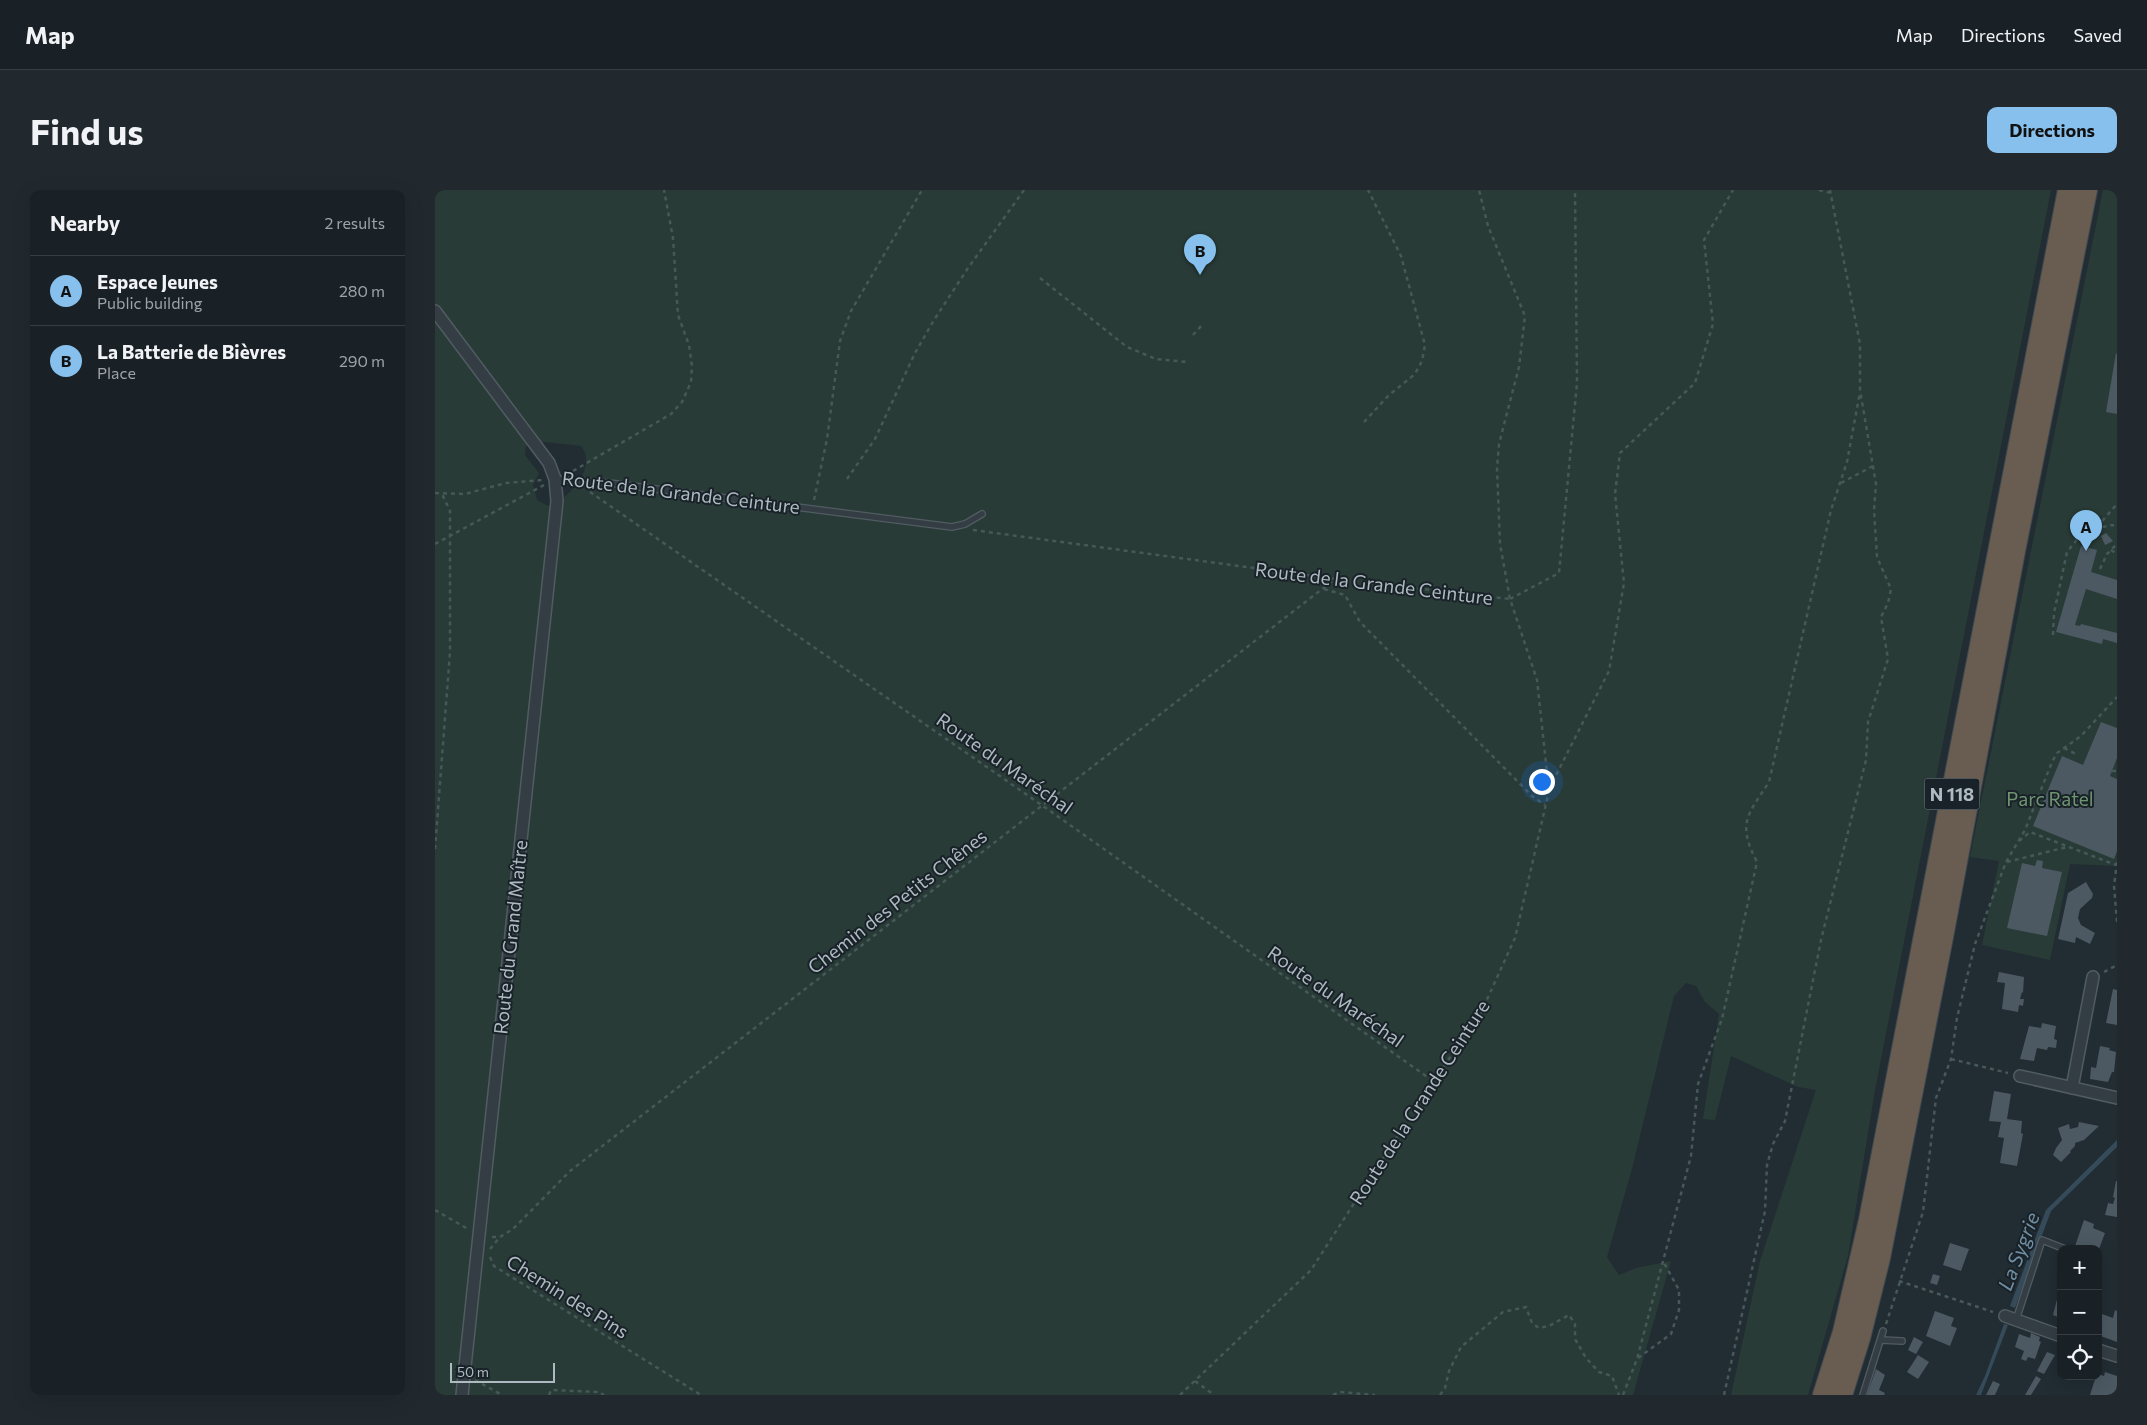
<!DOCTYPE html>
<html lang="en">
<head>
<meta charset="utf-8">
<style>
  body { margin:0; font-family:Commissioner,sans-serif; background:#22292e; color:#f1f3f6 }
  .controls { position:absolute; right:15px; bottom:15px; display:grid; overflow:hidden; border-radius:10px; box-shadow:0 5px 20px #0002 }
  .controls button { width:45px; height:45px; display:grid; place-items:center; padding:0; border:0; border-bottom:1px solid #373e43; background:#192126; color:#f1f3f6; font:25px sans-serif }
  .scale { position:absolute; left:15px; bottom:12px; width:105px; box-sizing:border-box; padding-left:5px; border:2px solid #aeb9c1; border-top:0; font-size:14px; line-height:18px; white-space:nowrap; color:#aeb9c1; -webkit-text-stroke:4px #192228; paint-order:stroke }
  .you { position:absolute; left:1106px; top:591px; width:18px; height:18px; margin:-12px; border:4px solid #fff; border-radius:50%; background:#1a73e8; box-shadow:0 0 0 8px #1a73e833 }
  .badge { display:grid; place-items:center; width:32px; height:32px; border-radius:50%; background:#87c0ed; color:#111; font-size:16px; font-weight:700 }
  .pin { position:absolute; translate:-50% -41px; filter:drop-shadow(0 1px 2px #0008) }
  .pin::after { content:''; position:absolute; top:26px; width:18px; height:15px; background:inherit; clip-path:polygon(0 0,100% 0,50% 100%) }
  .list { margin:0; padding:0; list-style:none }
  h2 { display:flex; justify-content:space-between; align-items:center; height:65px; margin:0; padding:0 20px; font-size:21px }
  h2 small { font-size:16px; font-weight:400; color:#9fa3a7 }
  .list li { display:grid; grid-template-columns:32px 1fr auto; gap:15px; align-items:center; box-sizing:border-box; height:70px; padding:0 20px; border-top:1px solid #373e43 }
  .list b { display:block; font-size:19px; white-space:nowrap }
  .list p { margin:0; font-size:16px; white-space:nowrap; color:#9fa3a7 }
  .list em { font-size:16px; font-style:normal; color:#9fa3a7 }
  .icon { flex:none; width:28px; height:28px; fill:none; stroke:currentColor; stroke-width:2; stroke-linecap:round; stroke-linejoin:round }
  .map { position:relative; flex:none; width:1682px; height:1205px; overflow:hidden; border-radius:10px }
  header { display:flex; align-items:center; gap:30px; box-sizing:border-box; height:70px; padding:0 25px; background:#192126; border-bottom:1px solid #373e43 }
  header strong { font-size:24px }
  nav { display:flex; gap:28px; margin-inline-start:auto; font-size:18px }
  .intro { display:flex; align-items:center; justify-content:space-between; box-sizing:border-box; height:120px; padding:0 30px }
  h1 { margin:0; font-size:35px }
  .button { padding:12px 22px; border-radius:10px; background:#87c0ed; color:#111; font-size:18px; font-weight:700 }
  main { display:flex; gap:30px; padding:0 30px }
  aside { flex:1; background:#192126; border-radius:10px; box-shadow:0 5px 20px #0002 }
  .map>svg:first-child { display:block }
</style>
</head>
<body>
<header>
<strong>Map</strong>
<nav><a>Map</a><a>Directions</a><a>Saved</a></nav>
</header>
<div class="intro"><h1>Find us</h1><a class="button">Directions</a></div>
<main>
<aside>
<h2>Nearby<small>2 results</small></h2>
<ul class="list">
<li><span class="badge">A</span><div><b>Espace Jeunes</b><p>Public building</p></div><em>280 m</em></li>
<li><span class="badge">B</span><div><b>La Batterie de Bièvres</b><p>Place</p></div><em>290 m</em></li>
</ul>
</aside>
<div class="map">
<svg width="1682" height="1205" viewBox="0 0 1682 1205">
  <rect width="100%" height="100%" fill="#212c33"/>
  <!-- green -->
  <path fill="#293b37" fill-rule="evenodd" d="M0,0H1616L1440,900L1413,1066L1373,1205H1296L1325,1071L1381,900L1363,897L1296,866L1280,930L1268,929L1284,824L1270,812L1261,796L1251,793L1239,806L1198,975L1172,1067L1184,1085L1201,1078L1236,1071L1198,1205H0ZM110,252L146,256C148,259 151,264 151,267C153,288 132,309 113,316L102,310L98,295L104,283L90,265L91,256Z
    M1668,0H1682V676L1635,674L1615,770L1547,755L1564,671L1535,667Z"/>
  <!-- water -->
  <path fill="#364b59" d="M1682,950V957L1616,1021L1580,1118L1575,1116L1611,1020Z
    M1569,1134L1573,1135L1546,1205H1541L1550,1186Z"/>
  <!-- building -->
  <path fill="#4c5962" d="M1681,163L1682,164V224L1671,222Z
    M1671,343L1678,351L1670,355L1666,346Z
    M1646,356L1662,360L1656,382L1682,390V409L1651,399L1640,435L1645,436L1646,434L1682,443V453L1668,449L1667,454L1621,442Z
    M1666,532L1682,538V568L1675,586L1682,589V661L1679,669L1598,636L1627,566L1648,575Z
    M1602,670L1608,671L1607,678L1627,682L1612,746L1572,738L1587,673L1600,676Z
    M1651,692L1658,704L1657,708L1645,719L1643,728L1646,735L1660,743L1655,754L1641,747L1640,753L1623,749L1633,703Z
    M1564,782L1589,787L1588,803L1587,802L1585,809H1589L1588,816L1584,815L1583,822L1567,819L1570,793L1562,792Z
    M1678,799L1682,800V835L1671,833Z
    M1607,833L1621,836L1619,849L1622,850L1621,858L1613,857L1612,860L1602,858L1599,871L1585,869L1594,836L1606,838Z
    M1665,856L1675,858L1674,860L1681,862L1679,882H1677L1673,892L1655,889L1656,877L1661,878Z
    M1559,901L1576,904L1572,929L1587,931L1586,943L1588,944L1582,976L1565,973L1569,948L1563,947L1566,932L1554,931Z
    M1644,932L1664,936L1649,950L1640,953V956L1635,961L1636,962L1626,972L1618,965L1621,958L1627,950L1623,938L1634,934L1635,939L1643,937Z
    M1681,991H1682V1027L1670,1025L1673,1013L1678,1014L1680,1008L1678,1007Z
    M1649,1030L1659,1034L1658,1038L1670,1043L1664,1059H1639Z
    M1515,1053L1534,1059L1526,1081L1508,1075Z
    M1498,1084L1505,1086L1502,1095L1495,1093Z
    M1624,1102H1626V1128L1618,1125Z
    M1680,1120L1682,1121V1152L1663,1145V1126L1666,1127L1667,1124L1678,1128Z
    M1500,1121L1519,1128L1516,1136L1522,1138L1515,1156L1491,1146Z
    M1596,1143L1605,1147L1604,1151L1606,1152L1600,1169L1593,1167L1591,1171L1586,1169L1589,1161L1580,1157L1584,1144L1595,1148Z
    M1479,1147L1488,1152L1481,1164L1473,1160Z
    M1612,1162L1620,1165L1609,1184L1602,1181Z
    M1483,1165L1494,1172L1483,1189L1472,1182Z
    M1441,1179L1450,1185L1444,1200L1450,1203L1449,1205H1432Z
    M1670,1182L1682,1186V1205H1655L1661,1186H1663V1184L1669,1186Z
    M1601,1186L1606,1189L1596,1205H1590Z
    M1558,1191L1565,1194L1560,1205H1551Z"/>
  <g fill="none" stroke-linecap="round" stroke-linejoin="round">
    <defs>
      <path id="lane" d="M120,289L174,293L517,337L530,334L547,324
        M1581,1130L1607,1050L1630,1059
        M1446,1150L1467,1151
        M1428,1205L1448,1141"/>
      <path id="street" d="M0,121L114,273L120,289L122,311L27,1205
        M1585,886L1682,908
        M1637,898L1658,787
        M1570,1126L1626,1146
        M1663,1160L1682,1166"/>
      <path id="highway" d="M1388,1205L1408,1142L1434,1030L1633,0
        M1407,1205L1425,1148L1445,1068L1508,747L1580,361L1652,0"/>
    </defs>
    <!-- lane casing -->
    <use href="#lane" stroke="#515b62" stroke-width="8"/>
    <!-- street casing -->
    <use href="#street" stroke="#515b62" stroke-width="14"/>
    <!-- highway casing -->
    <use href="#highway" stroke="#3e484f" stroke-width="22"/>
    <!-- path -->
    <path stroke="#465857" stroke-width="2.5" stroke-dasharray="4 4" stroke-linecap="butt" d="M1384,0L1396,3
      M605,88L692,157L721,169L753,172
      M758,145L767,135
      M929,232L954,205L980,184L987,171L990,155L966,66L933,0
      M138,281L236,224L247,212L256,192L257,176L254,155L243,125L238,48L229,0
      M412,289L440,249L480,163L499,130L533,78L589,0
      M1406,293L1438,276
      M155,302L608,616L998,891
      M0,303L30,304L71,293L107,290
      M379,310L392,249L405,151L416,121L487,0
      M1662,337L1682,314
      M538,340L900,389L1075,409
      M1652,352L1658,339L1677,335L1682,336
      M0,354L109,295
      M1676,360L1682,364
      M1665,379L1672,364L1682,354
      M889,399L910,405L925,432L1097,606L1110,615
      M1075,409L1124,383L1142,193L1140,0
      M1618,445L1619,423L1632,362L1644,347L1658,339
      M1629,558L1643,565
      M1677,581H1682
      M1114,599L1174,481L1189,393L1180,304L1185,263L1260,193L1278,134L1269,50L1298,0
      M1584,651L1595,642L1681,675
      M0,659L15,462V321L7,304
      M1572,672L1632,657
      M1682,672L1679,696L1682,732
      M1669,782L1682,775
      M1516,869L1573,883
      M0,1020L33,1039
      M57,1047H65L78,1039L135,981L900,389
      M55,1059L65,1047
      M55,1067L59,1076L266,1205
      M1464,1091L1558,1122
      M1451,1134L1488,1022L1501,908L1516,869L1522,828L1540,754L1571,672L1590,640L1617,572L1622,563L1646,546L1682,507
      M1203,1168L1236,1144L1244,1120V1100L1228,1071
      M40,1190L67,1205
      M760,1191L779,1205
      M114,1205L116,1200L164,1202L169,1205
      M745,1205L876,1080L998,891L1044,827L1080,748L1114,601L1102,490L1075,409L1065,354L1062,278L1064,254L1084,177L1090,126L1053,36L1044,0
      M898,1205L905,1202L940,1205
      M1005,1205L1010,1198L1014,1181L1026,1157L1068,1122L1091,1117L1097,1133L1104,1138L1114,1136L1134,1125L1140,1134V1149L1151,1168L1164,1182L1177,1186L1184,1205
      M1188,1205L1202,1169L1256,966L1263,894L1287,829L1322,672C1302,633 1312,626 1334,592L1396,320L1412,272L1425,202
      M1289,1205L1330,1021L1332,975L1338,954L1350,931L1386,750L1431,570L1433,532L1453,469L1446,427L1453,413L1456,399L1442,367L1439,320L1441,294L1425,200V154L1395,0"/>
    <!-- lane -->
    <use href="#lane" stroke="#343d44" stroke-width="5.5"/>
    <!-- street -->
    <use href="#street" stroke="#343d44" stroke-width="11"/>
    <!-- highway -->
    <use href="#highway" stroke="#695c51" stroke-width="20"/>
  </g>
  <g text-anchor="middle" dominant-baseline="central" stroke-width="4" stroke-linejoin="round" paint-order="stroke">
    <!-- shield labels -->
    <rect fill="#192228" stroke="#818c93" stroke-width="1" x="1489.5" y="588.5" width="55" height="31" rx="4"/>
    <g font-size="18" font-weight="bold" fill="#aeb9c1">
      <text x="1517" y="604">N 118</text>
    </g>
    <!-- street labels -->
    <g font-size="19" fill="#aeb9c1" stroke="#192228">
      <text transform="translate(246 302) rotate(7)">Route de la Grande Ceinture</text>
      <text transform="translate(939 393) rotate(7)">Route de la Grande Ceinture</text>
      <text transform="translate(570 573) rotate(35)">Route du Maréchal</text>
      <text transform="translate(462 711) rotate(-38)">Chemin des Petits Chênes</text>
      <text transform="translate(75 747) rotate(-84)">Route du Grand Maître</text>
      <text transform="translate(901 806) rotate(35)">Route du Maréchal</text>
      <text transform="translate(984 912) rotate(-57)">Route de la Grande Ceinture</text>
      <text transform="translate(133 1106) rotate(32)">Chemin des Pins</text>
    </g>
    <!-- park labels -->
    <g font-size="19" fill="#709571" stroke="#192228">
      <text x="1615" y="608">Parc Ratel</text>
    </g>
    <!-- water labels -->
    <g font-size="20" font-style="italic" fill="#708fa2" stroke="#192228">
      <text transform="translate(1583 1061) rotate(-69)">La Sygrie</text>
    </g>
  </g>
</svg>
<div class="controls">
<button>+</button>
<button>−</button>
<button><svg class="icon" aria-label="locate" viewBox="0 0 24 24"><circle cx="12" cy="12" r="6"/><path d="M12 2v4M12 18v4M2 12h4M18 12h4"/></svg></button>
</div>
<div class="scale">50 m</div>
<div class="you"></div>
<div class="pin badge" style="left:1651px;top:361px">A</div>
<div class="pin badge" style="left:765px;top:85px">B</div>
</div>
</main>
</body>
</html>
